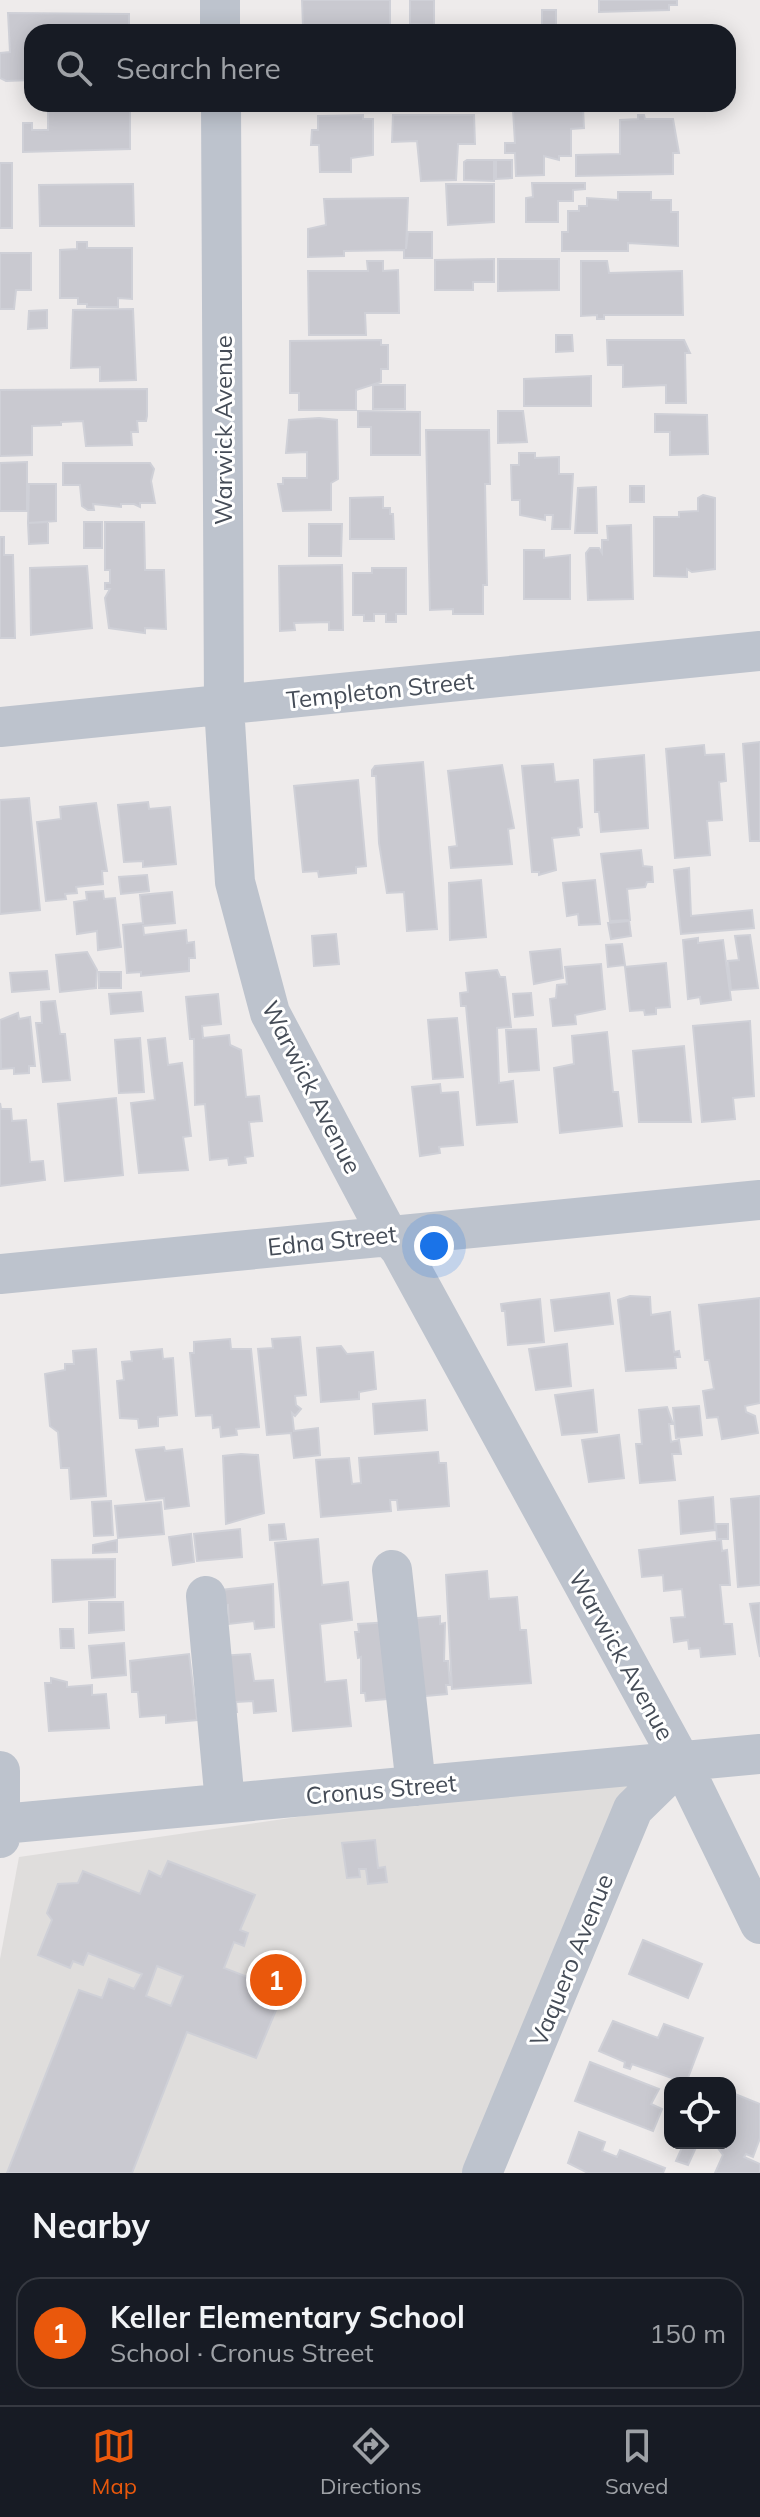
<!DOCTYPE html>
<html lang="en">
<head>
<meta charset="utf-8">
<style>
  body { margin:0; font-family:Mulish,sans-serif; background:#20242c; color:#f1f3f6 }
  .controls { position:absolute; right:24px; bottom:24px; display:grid; overflow:hidden; border-radius:16px; box-shadow:0 4px 20px #0003 }
  .controls button { width:72px; height:72px; display:grid; place-items:center; padding:0; border:0; border-bottom:2px solid #363941; background:#171b24; color:#f1f3f6; font:40px sans-serif }
  .you { position:absolute; left:434px; top:1246px; width:28px; height:28px; margin:-20px; border:6px solid #fff; border-radius:50%; background:#1a73e8; box-shadow:0 0 0 12px #1a73e833 }
  .badge { display:grid; place-items:center; width:52px; height:52px; border-radius:50%; background:#ea580c; color:#fff; font-size:26px; font-weight:700 }
  .pin { position:absolute; translate:-50% -50%; border:4px solid #fff; box-shadow:0 2px 8px #0006 }
  .list { margin:0; padding:0; list-style:none }
  h2 { display:flex; justify-content:space-between; align-items:center; height:104px; margin:0; padding:0 32px; font-size:34px }
  h2 small { font-size:26px; font-weight:400; color:#9ea1a6 }
  .list li { display:grid; grid-template-columns:52px 1fr auto; gap:24px; align-items:center; box-sizing:border-box; height:112px; margin:0 16px 16px; padding:0 16px; border:2px solid #363941; border-radius:24px }
  .list b { display:block; font-size:30px; white-space:nowrap }
  .list p { margin:0; font-size:26px; white-space:nowrap; color:#9ea1a6 }
  .list em { font-size:26px; font-style:normal; color:#9ea1a6 }
  .icon { flex:none; width:44px; height:44px; fill:none; stroke:currentColor; stroke-width:2; stroke-linecap:round; stroke-linejoin:round }
  .map { position:relative; flex:none; width:760px; height:2173px; overflow:hidden }
  .search { position:absolute; background:#171b24; box-shadow:0 4px 20px #0003; left:24px; right:24px; top:24px; height:88px; display:flex; align-items:center; gap:20px; box-sizing:border-box; padding:0 28px; border-radius:24px; color:#9ea1a6; font-size:30px }
  .sheet { height:232px; background:#171b24 }
  nav { display:flex; justify-content:space-around; align-items:center; box-sizing:border-box; height:112px; border-top:2px solid #363941; background:#171b24; font-size:22px; color:#9ea1a6 }
  nav a { display:grid; justify-items:center; gap:4px }
  nav .on { color:#ea580c }
  .map>svg:first-child { display:block }
</style>
</head>
<body>
<div class="map">
<svg width="760" height="2173" viewBox="0 0 760 2173">
  <rect width="100%" height="100%" fill="#eeebeb"/>
  <!-- education -->
  <path fill="#dfdddc" d="M681,1762L633,1809L474,2173H0V1959L19,1857Z"/>
  <!-- building -->
  <path fill="#c9c9d0" stroke="#cfd0d7" stroke-width="2" fill-rule="evenodd" d="M302,0H390V25L303,26Z
    M410,0H434V25L410,24Z
    M599,0H677V5H669V10L599,12Z
    M542,10H556V27L542,28Z
    M8,13L129,14V32H32L31,80L6,81L0,78V53L10,52Z
    M88,104L130,107V149L23,152V123H32V130H48V108L88,107Z
    M539,108H583L584,128L571,129V156H559V160L544,156V175L516,176L515,153H505V143H515L513,110Z
    M363,115V119H373V155L351,158V172H320L319,145H311L312,130H318V116Z
    M393,115H474L475,144H458L456,180L421,181L417,141L392,142Z
    M638,115H644L645,119H673L679,153H673V174L576,176V155L620,154V120L638,119Z
    M467,160H494V181L464,180V162Z
    M496,160H512V178L496,179Z
    M0,163H12V228H0Z
    M532,183H585V189L573,190V201H558V222H526V198L533,197Z
    M133,184L134,226H40L39,185Z
    M446,184H494V222L448,225Z
    M618,192H651V200H671V212H678V246L628,243V251H562V232H568V211H579V206H587V198L618,200Z
    M408,198L406,249L408,232H432V258H404V250L344,251V256L308,257V229L326,225L324,199Z
    M77,242H87V248H132V299L118,298V307H87V304H78V298H60V250L77,249Z
    M0,253H31V290H16L14,309H0Z
    M494,259V282H473V290H435V260Z
    M498,259H559V290L498,291Z
    M367,261H383V271L398,270L399,313H365L366,335H309L308,271H368Z
    M581,261H607L609,273L682,271L683,315H604V319H597V315L581,316Z
    M133,309L136,380L100,381V367L71,368L73,310Z
    M47,310V328L28,329L29,311Z
    M556,335H572L573,351L556,352Z
    M381,340V345H388V369H381V382L356,390V410H299V393H290V341Z
    M607,340H684L690,353H685L686,403H666V385L623,387V365H608Z
    M591,376V406H524V379Z
    M373,385H405V409H373Z
    M147,389V416L146,421H137L138,432H131L132,445L86,446L83,421L61,422V425L32,426V455L0,456V390Z
    M358,411L420,412V455H371V427H358Z
    M498,411H523L527,442L498,443Z
    M655,414L707,415L708,454L670,455V432H655Z
    M319,418L337,420L338,479L331,483V510L283,511L278,484H283V478H307V452L286,453L289,420Z
    M426,430H489L490,484H485L487,585H483V614H453V609L430,610Z
    M519,453H535V458L559,457V474H573L570,529H552L553,515H545V520L520,515V500H512L511,465H519Z
    M27,462V511H0V463Z
    M63,463H150L154,469L151,481L155,503H140V507L134,504H121V507L93,504L94,510H88L82,506L80,485H63Z
    M29,484H56V521L28,523Z
    M630,486H644V502H630Z
    M596,487L597,533H575L578,488Z
    M703,495L715,498V569L692,572L687,569V577L654,576V517H679V512L698,511V498Z
    M383,497V508H390V514H393L394,539H350V498Z
    M48,522V543L29,544L28,523Z
    M84,522H102V548H84Z
    M105,522H144L145,570H164L166,629L145,628V633L109,628L105,598L110,589H105V583H110V570H105Z
    M309,524H342L341,556H309Z
    M631,525L633,599L588,600L586,553L590,548H599L602,553V540H608L607,526Z
    M0,537H4V555H13L15,638H0Z
    M524,550H544V558L570,555V599H524Z
    M342,565L343,630H329V622L294,623L295,630L280,631L279,566Z
    M87,566L92,628L31,635L30,568Z
    M372,568H406V614H396V622H386V614H374V621H364V615H353V573H372Z
    M760,742V841H750L743,744Z
    M704,745L705,755L724,754L726,781L719,782L722,820L707,821L710,855L675,858L666,749Z
    M644,755L648,828L601,832L599,812H595L594,760Z
    M423,762L437,929L407,931L404,892L387,893L379,843L376,776H372V770L375,766Z
    M553,764L555,782L578,780L582,827L578,828L579,835L552,838L556,870L539,875V872H532L522,766Z
    M502,765L514,828L508,829L512,864L451,868L449,847L457,846L448,771Z
    M358,780L366,866L356,867V873L319,877L318,871L303,872L294,786Z
    M29,798L40,910L0,914V800Z
    M148,802L149,809L170,807L176,864L143,867V861L124,862L118,805Z
    M96,803L107,871H102L103,884L76,887L77,893L65,894L66,899L46,901L37,822L61,819L60,807Z
    M641,850L643,866L652,867L653,882H647L645,887L627,889L630,920L610,921L601,854Z
    M689,868L691,916L752,910L754,928L681,934L674,870Z
    M147,875L149,891L121,894L119,877Z
    M481,880L486,937L450,940L449,883Z
    M595,880L600,924L579,925L578,914L567,916L563,883Z
    M103,891L104,899L115,898L121,947L98,950L97,931L77,934L74,902L87,900L86,892Z
    M172,892L175,923L143,926L144,935L186,930L187,943L194,942L195,958H189V971L141,976V972L127,973L123,925L143,923L140,895Z
    M629,921L631,936L611,939L608,923Z
    M336,934L339,964L314,966L312,936Z
    M750,935L758,988L731,990L728,961L739,960L735,936Z
    M698,938V943L723,940L731,1000L701,1004L700,997L688,999L683,940Z
    M622,944L625,965L608,967L606,945Z
    M560,949L563,978L534,984L530,952Z
    M87,952L97,970L96,988L60,992L56,955Z
    M666,963L670,1007L656,1008V1014L645,1015L644,1010L630,1011L625,967Z
    M601,964L605,1009L575,1015L576,1024L553,1026L550,999L556,998L557,985L567,984L565,967Z
    M497,970L500,977H505L511,1027L497,1028L499,1083L513,1081L517,1122L477,1125L466,1006H461L460,993L468,992L466,973Z
    M47,971L49,989L12,992L10,973Z
    M99,972H121V988H99Z
    M141,992L143,1011L111,1014L109,994Z
    M531,993L533,1015L515,1017L513,994Z
    M218,994L221,1024L202,1026L203,1038L229,1035L230,1045L241,1050L246,1097L259,1096L262,1121L249,1122L253,1156L245,1157L246,1163L229,1165L228,1158L210,1160L205,1104L195,1105L194,1039H190L186,997Z
    M55,1001L60,1034H65L70,1080L43,1082L36,1023H42L41,1002Z
    M18,1013L19,1019L30,1017L35,1066H29V1073L14,1074V1068L1,1069L0,1020Z
    M457,1018L463,1077L433,1079L428,1020Z
    M750,1021L754,1096L733,1098L735,1119L702,1122L693,1026Z
    M536,1029L539,1070L509,1072L506,1030Z
    M607,1032L613,1092H618L622,1126L560,1133L554,1068L574,1064L572,1036Z
    M140,1038L144,1092L119,1093L115,1040Z
    M165,1038L168,1065L182,1063L191,1136L183,1137L188,1170L139,1173L131,1103L155,1100L148,1040Z
    M684,1046L691,1122H639L633,1051Z
    M440,1084L441,1093L458,1092L463,1145L439,1147L440,1153L420,1156L412,1087Z
    M116,1098L123,1175L65,1181L58,1104Z
    M0,1103L1,1109H11L12,1121L26,1120L30,1162L43,1161L45,1180L0,1186Z
    M609,1293L613,1324L555,1331L551,1300Z
    M630,1296L650,1297L651,1315L670,1312L674,1352L679,1351L680,1357H675L676,1368L626,1371L618,1300Z
    M760,1298V1403L745,1406L746,1412L755,1416L758,1433L722,1439L718,1417L707,1418L703,1391L714,1389L709,1360H705L699,1305Z
    M540,1299L544,1342L508,1345L505,1311H502L501,1304Z
    M300,1337L306,1395L295,1396L296,1405L301,1409L295,1416L292,1413L294,1431L318,1428L320,1455L294,1458L291,1433L267,1435L258,1349L273,1348L272,1339Z
    M230,1339L231,1349H251L259,1427L236,1429L237,1435L221,1437L220,1427L213,1428L212,1415L196,1416L190,1353H194V1342Z
    M567,1344L571,1386L536,1390L529,1349Z
    M341,1346L347,1354L373,1352L376,1389L359,1392V1399L321,1402L317,1348Z
    M96,1349L106,1496L71,1499L69,1468H61L58,1432L50,1426L45,1374L65,1370V1364H74L73,1351Z
    M162,1349L163,1359L173,1358L177,1415L158,1417V1426L139,1428L138,1419L120,1418L117,1381L124,1380L122,1362L132,1361L131,1352Z
    M593,1390L597,1432L562,1435L555,1395Z
    M425,1400L427,1430L375,1434L373,1404Z
    M699,1406L702,1435L676,1438L673,1408Z
    M667,1407L673,1424H669L671,1442L679,1440L681,1454H672L675,1480L640,1483L636,1444H642L639,1410Z
    M619,1435L624,1478L589,1482L582,1440Z
    M164,1447L165,1451L182,1449L189,1506L165,1509L164,1498L146,1500L136,1450Z
    M438,1452L439,1463H446L449,1506L398,1510L397,1500H390L391,1511L321,1517L316,1460L349,1458L352,1484L361,1483L359,1458Z
    M241,1454L258,1455L264,1513L226,1524L223,1456Z
    M760,1496V1585L738,1587L731,1499Z
    M713,1497L715,1530L681,1534L679,1501Z
    M111,1501L113,1535L94,1536L92,1502Z
    M161,1502L164,1534L118,1538L115,1506Z
    M284,1524L286,1539L270,1540L269,1525Z
    M716,1524H728V1539H717Z
    M240,1529L242,1557L197,1561L194,1534Z
    M191,1534L194,1562L173,1565L169,1537Z
    M318,1539L322,1585L348,1582L352,1620L320,1624L325,1682L346,1680L351,1726L293,1731L275,1543Z
    M117,1540V1552L93,1553V1545Z
    M721,1540L722,1551L727,1550L730,1585H720L724,1624H732L735,1654L701,1657L700,1648L689,1649L688,1640L674,1642L671,1618L685,1617L682,1589L664,1591L663,1575L642,1577L639,1550Z
    M115,1559V1597L53,1602L52,1560Z
    M487,1571L489,1599L517,1597L520,1630H526L531,1683L452,1689L446,1575Z
    M273,1584L274,1627L255,1629L254,1621L229,1624L228,1605L223,1606L221,1590Z
    M89,1602H123L124,1630L89,1633Z
    M760,1603V1657L750,1604Z
    M440,1616V1624L445,1623L444,1661H448L450,1685H446L447,1694L415,1697L407,1619Z
    M392,1622L398,1698L366,1701L365,1693H361V1657L358,1658L355,1632H359L358,1624Z
    M60,1629H73L74,1648H61Z
    M124,1643L126,1675L92,1678L89,1646Z
    M189,1654L197,1720L166,1723V1715L140,1717L138,1692H132L130,1661Z
    M250,1654L254,1681L273,1680L276,1711L254,1713L253,1701L236,1702L237,1712H223L219,1656Z
    M51,1678L67,1682V1687L92,1685V1695L106,1694L109,1728L49,1731L45,1683H51Z
    M375,1840L378,1868L385,1867L387,1882L368,1884L366,1869H359L360,1877L347,1878L342,1843Z
    M168,1861L255,1895L240,1930L248,1933L244,1946L234,1942L224,1968L284,1991L256,2058L187,2032L132,2173H7L79,1990L102,1998L109,1979L134,1989L142,1974L88,1953L83,1965L73,1961L70,1968L38,1955L52,1920L47,1913L58,1884L78,1883L83,1871L140,1894L149,1871L161,1877ZM157,1966L183,1976L171,2006L146,1996Z
    M643,1940L702,1964L688,1998L629,1974Z
    M613,2021L658,2038L664,2024L703,2038L686,2083L632,2064L630,2069L624,2067L625,2062L599,2051Z
    M590,2062L659,2089L651,2104L662,2109L653,2131L575,2101Z
    M730,2092L760,2104V2138L753,2157L746,2154L744,2157L760,2164V2173H715L723,2155L714,2143H730Z
    M579,2132L605,2142L602,2151L617,2157L620,2150L665,2168L663,2173H588L568,2163Z
    M684,2143H698L688,2165L676,2161Z"/>
  <g fill="none" stroke-linecap="round" stroke-linejoin="round">
    <!-- minor -->
    <path stroke="#bdc3cd" stroke-width="40" d="M220,0V32
      M221,104L224,706L235,882L270,1013L388,1235L400,1249L681,1762L760,1924
      M0,727L760,651
      M0,1274L760,1200
      M392,1570L416,1786
      M206,1596L225,1803
      M0,1771V1838
      M2,1824L760,1754
      M482,2173L633,1809L681,1762"/>
  </g>
  <g text-anchor="middle" dominant-baseline="central" stroke-width="6" stroke-linejoin="round" paint-order="stroke">
    <!-- street labels -->
    <g font-size="24" fill="#454c57" stroke="#fff">
      <text transform="translate(223 430) rotate(-90)">Warwick Avenue</text>
      <text transform="translate(380 690) rotate(-6)">Templeton Street</text>
      <text transform="translate(312 1087) rotate(63)">Warwick Avenue</text>
      <text transform="translate(332 1240) rotate(-6)">Edna Street</text>
      <text transform="translate(622 1655) rotate(61)">Warwick Avenue</text>
      <text transform="translate(381 1789) rotate(-5)">Cronus Street</text>
      <text transform="translate(571 1960) rotate(-68)">Vaquero Avenue</text>
    </g>
  </g>
</svg>
<div class="controls">
<button><svg class="icon" aria-label="locate" viewBox="0 0 24 24"><circle cx="12" cy="12" r="6"/><path d="M12 2v4M12 18v4M2 12h4M18 12h4"/></svg></button>
</div>
<div class="you"></div>
<div class="pin badge" style="left:276px;top:1980px">1</div>
<div class="search"><svg class="icon" aria-label="search" viewBox="0 0 24 24"><circle cx="10" cy="10" r="6"/><path d="M15 15l6 6"/></svg>Search here</div>
</div>
<section class="sheet">
<h2>Nearby<small></small></h2>
<ul class="list">
<li><span class="badge">1</span><div><b>Keller Elementary School</b><p>School · Cronus Street</p></div><em>150 m</em></li>
</ul>
</section>
<nav>
<a class="on"><svg class="icon" aria-label="map" viewBox="0 0 24 24"><path d="M3 6l6-2 6 2 6-2v14l-6 2-6-2-6 2zM9 4v14M15 6v14"/></svg>Map</a>
<a><svg class="icon" aria-label="directions" viewBox="0 0 24 24"><path d="M12 3l9 9-9 9-9-9zM9 14v-3h6M13 9l2 2-2 2"/></svg>Directions</a>
<a><svg class="icon" aria-label="saved" viewBox="0 0 24 24"><path d="M7 4h10v16l-5-4-5 4z"/></svg>Saved</a>
</nav>
</body>
</html>
